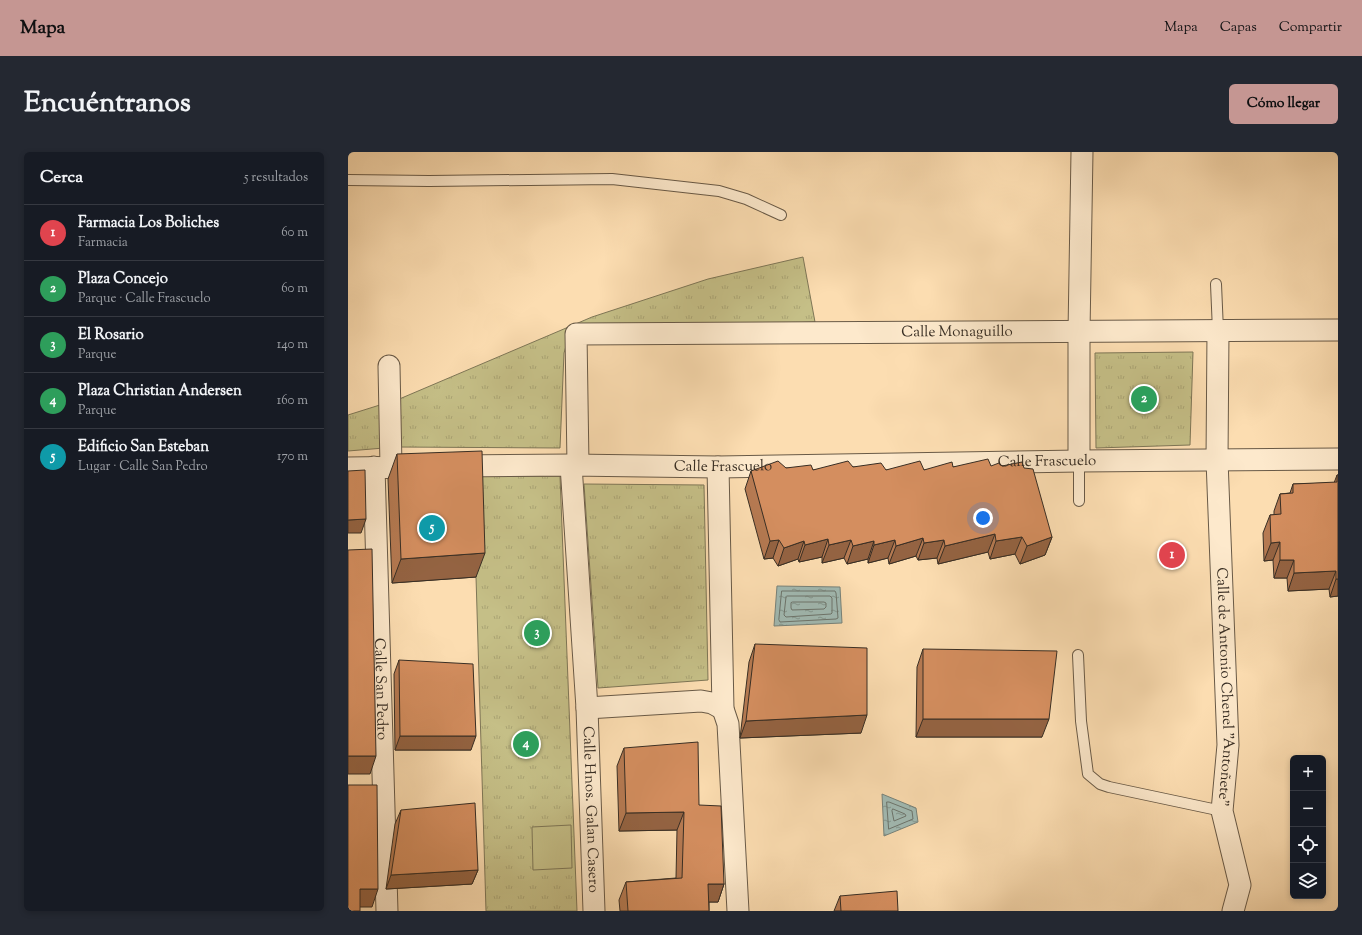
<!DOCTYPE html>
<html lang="es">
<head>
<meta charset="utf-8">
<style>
  body { margin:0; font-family:"Sorts Mill Goudy",serif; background:#242831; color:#f1f3f6 }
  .controls { position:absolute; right:12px; bottom:12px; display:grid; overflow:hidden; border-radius:6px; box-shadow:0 2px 6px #0003 }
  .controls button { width:36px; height:36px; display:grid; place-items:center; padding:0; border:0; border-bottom:1px solid #363941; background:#171b24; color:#f1f3f6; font:20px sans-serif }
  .you { position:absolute; left:635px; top:366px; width:14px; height:14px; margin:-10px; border:3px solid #fff; border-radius:50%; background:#1a73e8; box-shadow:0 0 0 6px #1a73e833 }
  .badge { display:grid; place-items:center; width:26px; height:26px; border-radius:50%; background:#c59692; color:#fff; font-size:13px; font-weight:700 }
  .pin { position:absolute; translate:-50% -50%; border:2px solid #fff; box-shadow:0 1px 4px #0006 }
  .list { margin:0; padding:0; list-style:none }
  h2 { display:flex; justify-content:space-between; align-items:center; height:52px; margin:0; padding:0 16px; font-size:17px }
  h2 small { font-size:13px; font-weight:400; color:#9ea1a6 }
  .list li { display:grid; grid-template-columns:26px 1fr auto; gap:12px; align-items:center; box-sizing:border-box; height:56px; padding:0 16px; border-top:1px solid #363941 }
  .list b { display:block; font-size:15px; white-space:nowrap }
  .list p { margin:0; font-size:13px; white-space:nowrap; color:#9ea1a6 }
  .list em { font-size:13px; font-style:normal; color:#9ea1a6 }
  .icon { flex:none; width:22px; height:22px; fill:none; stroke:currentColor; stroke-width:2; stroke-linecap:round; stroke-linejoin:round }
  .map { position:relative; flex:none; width:990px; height:759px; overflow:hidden; border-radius:6px }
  header { display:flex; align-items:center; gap:24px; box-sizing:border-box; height:56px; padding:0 20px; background:#c59692; color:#111 }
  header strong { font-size:19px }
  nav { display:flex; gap:22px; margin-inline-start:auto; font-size:14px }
  .intro { display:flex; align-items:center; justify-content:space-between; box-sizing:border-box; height:96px; padding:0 24px }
  h1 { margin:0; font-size:28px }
  .button { padding:10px 18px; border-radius:6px; background:#c59692; color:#111; font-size:14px; font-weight:700 }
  main { display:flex; gap:24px; padding:0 24px }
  aside { flex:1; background:#171b24; border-radius:6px; box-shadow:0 2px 6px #0003 }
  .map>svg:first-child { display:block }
</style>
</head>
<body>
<header>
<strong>Mapa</strong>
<nav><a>Mapa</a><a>Capas</a><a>Compartir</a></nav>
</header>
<div class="intro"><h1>Encuéntranos</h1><a class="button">Cómo llegar</a></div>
<main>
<aside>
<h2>Cerca<small>5 resultados</small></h2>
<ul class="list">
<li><span class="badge" style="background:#e0444e">1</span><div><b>Farmacia Los Boliches</b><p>Farmacia</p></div><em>60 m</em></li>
<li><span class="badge" style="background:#2e9e5b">2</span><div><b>Plaza Concejo</b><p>Parque · Calle Frascuelo</p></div><em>60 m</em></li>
<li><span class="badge" style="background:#2e9e5b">3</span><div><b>El Rosario</b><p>Parque</p></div><em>140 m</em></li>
<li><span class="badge" style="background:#2e9e5b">4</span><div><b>Plaza Christian Andersen</b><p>Parque</p></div><em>160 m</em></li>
<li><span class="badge" style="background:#0f9aa8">5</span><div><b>Edificio San Esteban</b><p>Lugar · Calle San Pedro</p></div><em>170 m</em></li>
</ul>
</aside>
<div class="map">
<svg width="990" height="759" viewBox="0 0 990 759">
  <defs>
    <pattern id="grass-tufts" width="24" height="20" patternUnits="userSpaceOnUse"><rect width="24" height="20" fill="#c5bf87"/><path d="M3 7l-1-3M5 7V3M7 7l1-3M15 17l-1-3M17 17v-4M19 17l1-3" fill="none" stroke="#aaa474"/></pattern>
    <pattern id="water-ripples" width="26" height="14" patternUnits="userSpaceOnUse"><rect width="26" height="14" fill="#a1bab3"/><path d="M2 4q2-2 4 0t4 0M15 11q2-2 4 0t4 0" fill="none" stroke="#849891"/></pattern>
  </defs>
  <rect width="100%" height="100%" fill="#fcddb1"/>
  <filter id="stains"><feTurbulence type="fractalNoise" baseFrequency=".005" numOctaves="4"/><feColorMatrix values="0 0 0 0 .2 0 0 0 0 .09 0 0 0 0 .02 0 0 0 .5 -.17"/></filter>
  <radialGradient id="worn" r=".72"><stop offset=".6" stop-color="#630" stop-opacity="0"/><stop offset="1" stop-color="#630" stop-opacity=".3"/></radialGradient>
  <!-- grass -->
  <path fill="url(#grass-tufts)" stroke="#7e7656" d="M455,105L467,170L222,180L216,201L212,296L49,295V248L244,165L360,127Z
    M845,200L842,293L748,296L747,201Z
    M35,252L36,296L0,299V263Z
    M125,324H212L229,759H138Z
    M236,332L356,333L360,528L250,536Z"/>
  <!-- pitch -->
  <path fill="#c5bf87" stroke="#7e7656" d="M223,673L224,716L185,718L184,675Z"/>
  <!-- water -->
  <path fill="url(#water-ripples)" stroke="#77827a" d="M429,434L492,435L494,471L426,474Z
    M534,642L568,656L570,670L536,684Z"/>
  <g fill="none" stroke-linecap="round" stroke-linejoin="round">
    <!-- shore -->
    <path stroke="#6c746c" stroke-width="1" d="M434,439H487L488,441L490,466L488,467L432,470L431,468Z
      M439,444H482L484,446V461L483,462L438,465L436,463L438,445Z
      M445,450H476L478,451V455L476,457L444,458L443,456V451Z
      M539,650H541L564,659L565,667L541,677Z
      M545,657L557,662L558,664L546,669L544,659Z"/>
    <defs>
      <path id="lane" d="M0,28L81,29L264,27L371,39L398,47L433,63
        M868,132L870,179
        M731,309V349
        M730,503L733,569L740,622L752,632L761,635L874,659"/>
      <g id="street">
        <path id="s1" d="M870,179L869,308L880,593L874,659L892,733L885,759"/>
        <path d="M41,214L43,315"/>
        <path d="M731,309V180L734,0"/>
        <path id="s2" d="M223,313L239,556L246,759"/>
        <path id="s3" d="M230,313L228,182L990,178"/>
        <path id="s4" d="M107,314L223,313L370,315L731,309L990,307"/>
        <path id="s5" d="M26,315L39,759"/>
        <path d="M370,315L375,557L380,572L390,759"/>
        <path d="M0,316L73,315"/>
        <path d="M239,556L353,549L364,551L375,557"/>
      </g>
    </defs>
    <!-- lane casing -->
    <use href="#lane" stroke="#695a47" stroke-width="12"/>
    <!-- street casing -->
    <use href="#street" stroke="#695a47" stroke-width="23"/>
    <!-- lane -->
    <use href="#lane" stroke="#fde9cc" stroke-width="10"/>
    <!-- street -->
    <use href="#street" stroke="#fde9cc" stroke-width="21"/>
  </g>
  <!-- wall -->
  <path fill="#b67a52" stroke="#382e24" d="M49,302L128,425L44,431L40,327Z
    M643,314L704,385L697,403L672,412L667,402L642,407L640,400L590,412L589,406L570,408L568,404L541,412L540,406L520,411V407L499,412L496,406L474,411V405L451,410L450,407L430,414L425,406L416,407L397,337L403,319L438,316L465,318L505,315L538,318H576L605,315Z
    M989,323H990V444L982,445L981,437L940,439L939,426H926L925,408L916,409L915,381L922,363H926V359L932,342L942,341L945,332L986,331Z
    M407,492L513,581L392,586L401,510Z
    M575,497L694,585H568L569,515Z
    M51,508L123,598H47L46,522Z
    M276,596L351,653L376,732L370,750H361V759H272L271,748L278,730L328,726L329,678L271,679L269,614Z
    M53,658L130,718L124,732L38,737L47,672Z
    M492,744L550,759H486Z"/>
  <!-- shaded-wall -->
  <path fill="#946342" stroke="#382e24" d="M18,367L13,381H0V368Z
    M647,382L640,400L590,412L597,394Z
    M674,385L667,402L642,407L648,389Z
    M704,385L697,403L672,412L679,394Z
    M575,386L568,404L541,412L548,394Z
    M480,387L474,405L451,410L457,393Z
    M431,388L425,406L416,407L422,389Z
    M503,388L496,406L474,411L481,393Z
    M547,388L540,406L520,411L526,393Z
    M596,388L589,406L570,408L576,391Z
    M456,389L450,407L430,414L436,396Z
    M526,389L520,407L499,412L505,394Z
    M932,390L925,408L916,409L923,391Z
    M137,401L128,425L44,431L53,407Z
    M932,408H946L939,426H926Z
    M988,419L981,437L940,439L946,421Z
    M988,427H990V444L982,445Z
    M519,563L513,581L392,586L398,569Z
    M575,567H701L694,585H568Z
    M52,584H128L123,598H47Z
    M0,604H28L22,622H0Z
    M336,660L329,678L271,679L278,661Z
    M130,718L124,732L38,737L43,723Z
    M360,732H376L370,750H354Z
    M12,737H30L24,755H5Z"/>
  <!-- building -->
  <path fill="#d48e5f" stroke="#382e24" d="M134,299L137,401L53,407L49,302Z
    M640,307L643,314L651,311L654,314L674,310L676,316L685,317L704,385L679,394L674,385L648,389L647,382L597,394L596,388L576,391L575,386L548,394L547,388L526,393V389L505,394L503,388L481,393L480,387L457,393L456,389L436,396L431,388L422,389L403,319L430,309L438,316L463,313L465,318L500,309L505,315L533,311L538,318L572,309L576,318L604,310L605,315Z
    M17,318L18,367L0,368V319Z
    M989,323H990V427H988V419L946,421V408H932V390L923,391L922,363L933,362L932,342L945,341V332L989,330Z
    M24,397L28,604H0V398Z
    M407,492L519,496V563L398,569Z
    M575,497L709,499L701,567H575Z
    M51,508L125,512L128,584H52Z
    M350,590L351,653L373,654L376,732H360L361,759H280L278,730L334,726L336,660L278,661L276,596Z
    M0,633H29L30,737H12V759H0Z
    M127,651L130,718L43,723L53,658Z
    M549,739L550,759H493L492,744Z"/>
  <g text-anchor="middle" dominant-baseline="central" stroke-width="3" stroke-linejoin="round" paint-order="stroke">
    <!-- street labels -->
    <g font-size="15" fill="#382e24" stroke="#fde9cc">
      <text stroke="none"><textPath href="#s3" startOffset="512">Calle Monaguillo</textPath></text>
      <text stroke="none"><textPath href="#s4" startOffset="592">Calle Frascuelo</textPath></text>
      <text stroke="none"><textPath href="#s4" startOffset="268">Calle Frascuelo</textPath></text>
      <text stroke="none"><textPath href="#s1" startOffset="356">Calle de Antonio Chenel "Antoñete"</textPath></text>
      <text stroke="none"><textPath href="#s5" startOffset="222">Calle San Pedro</textPath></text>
      <text stroke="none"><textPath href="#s2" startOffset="345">Calle Hnos. Galan Casero</textPath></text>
    </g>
  </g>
  <rect width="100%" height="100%" filter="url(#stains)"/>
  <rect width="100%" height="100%" fill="url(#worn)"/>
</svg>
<div class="controls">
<button>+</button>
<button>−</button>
<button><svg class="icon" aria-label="locate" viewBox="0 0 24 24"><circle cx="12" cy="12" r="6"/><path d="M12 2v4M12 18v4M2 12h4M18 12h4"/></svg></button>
<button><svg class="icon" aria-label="layers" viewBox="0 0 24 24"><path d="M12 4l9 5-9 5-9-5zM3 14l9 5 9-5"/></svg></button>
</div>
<div class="you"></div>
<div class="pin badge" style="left:824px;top:403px;background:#e0444e">1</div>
<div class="pin badge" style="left:796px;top:247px;background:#2e9e5b">2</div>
<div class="pin badge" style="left:189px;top:481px;background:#2e9e5b">3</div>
<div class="pin badge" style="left:178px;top:592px;background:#2e9e5b">4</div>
<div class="pin badge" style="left:84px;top:376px;background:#0f9aa8">5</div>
</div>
</main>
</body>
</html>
